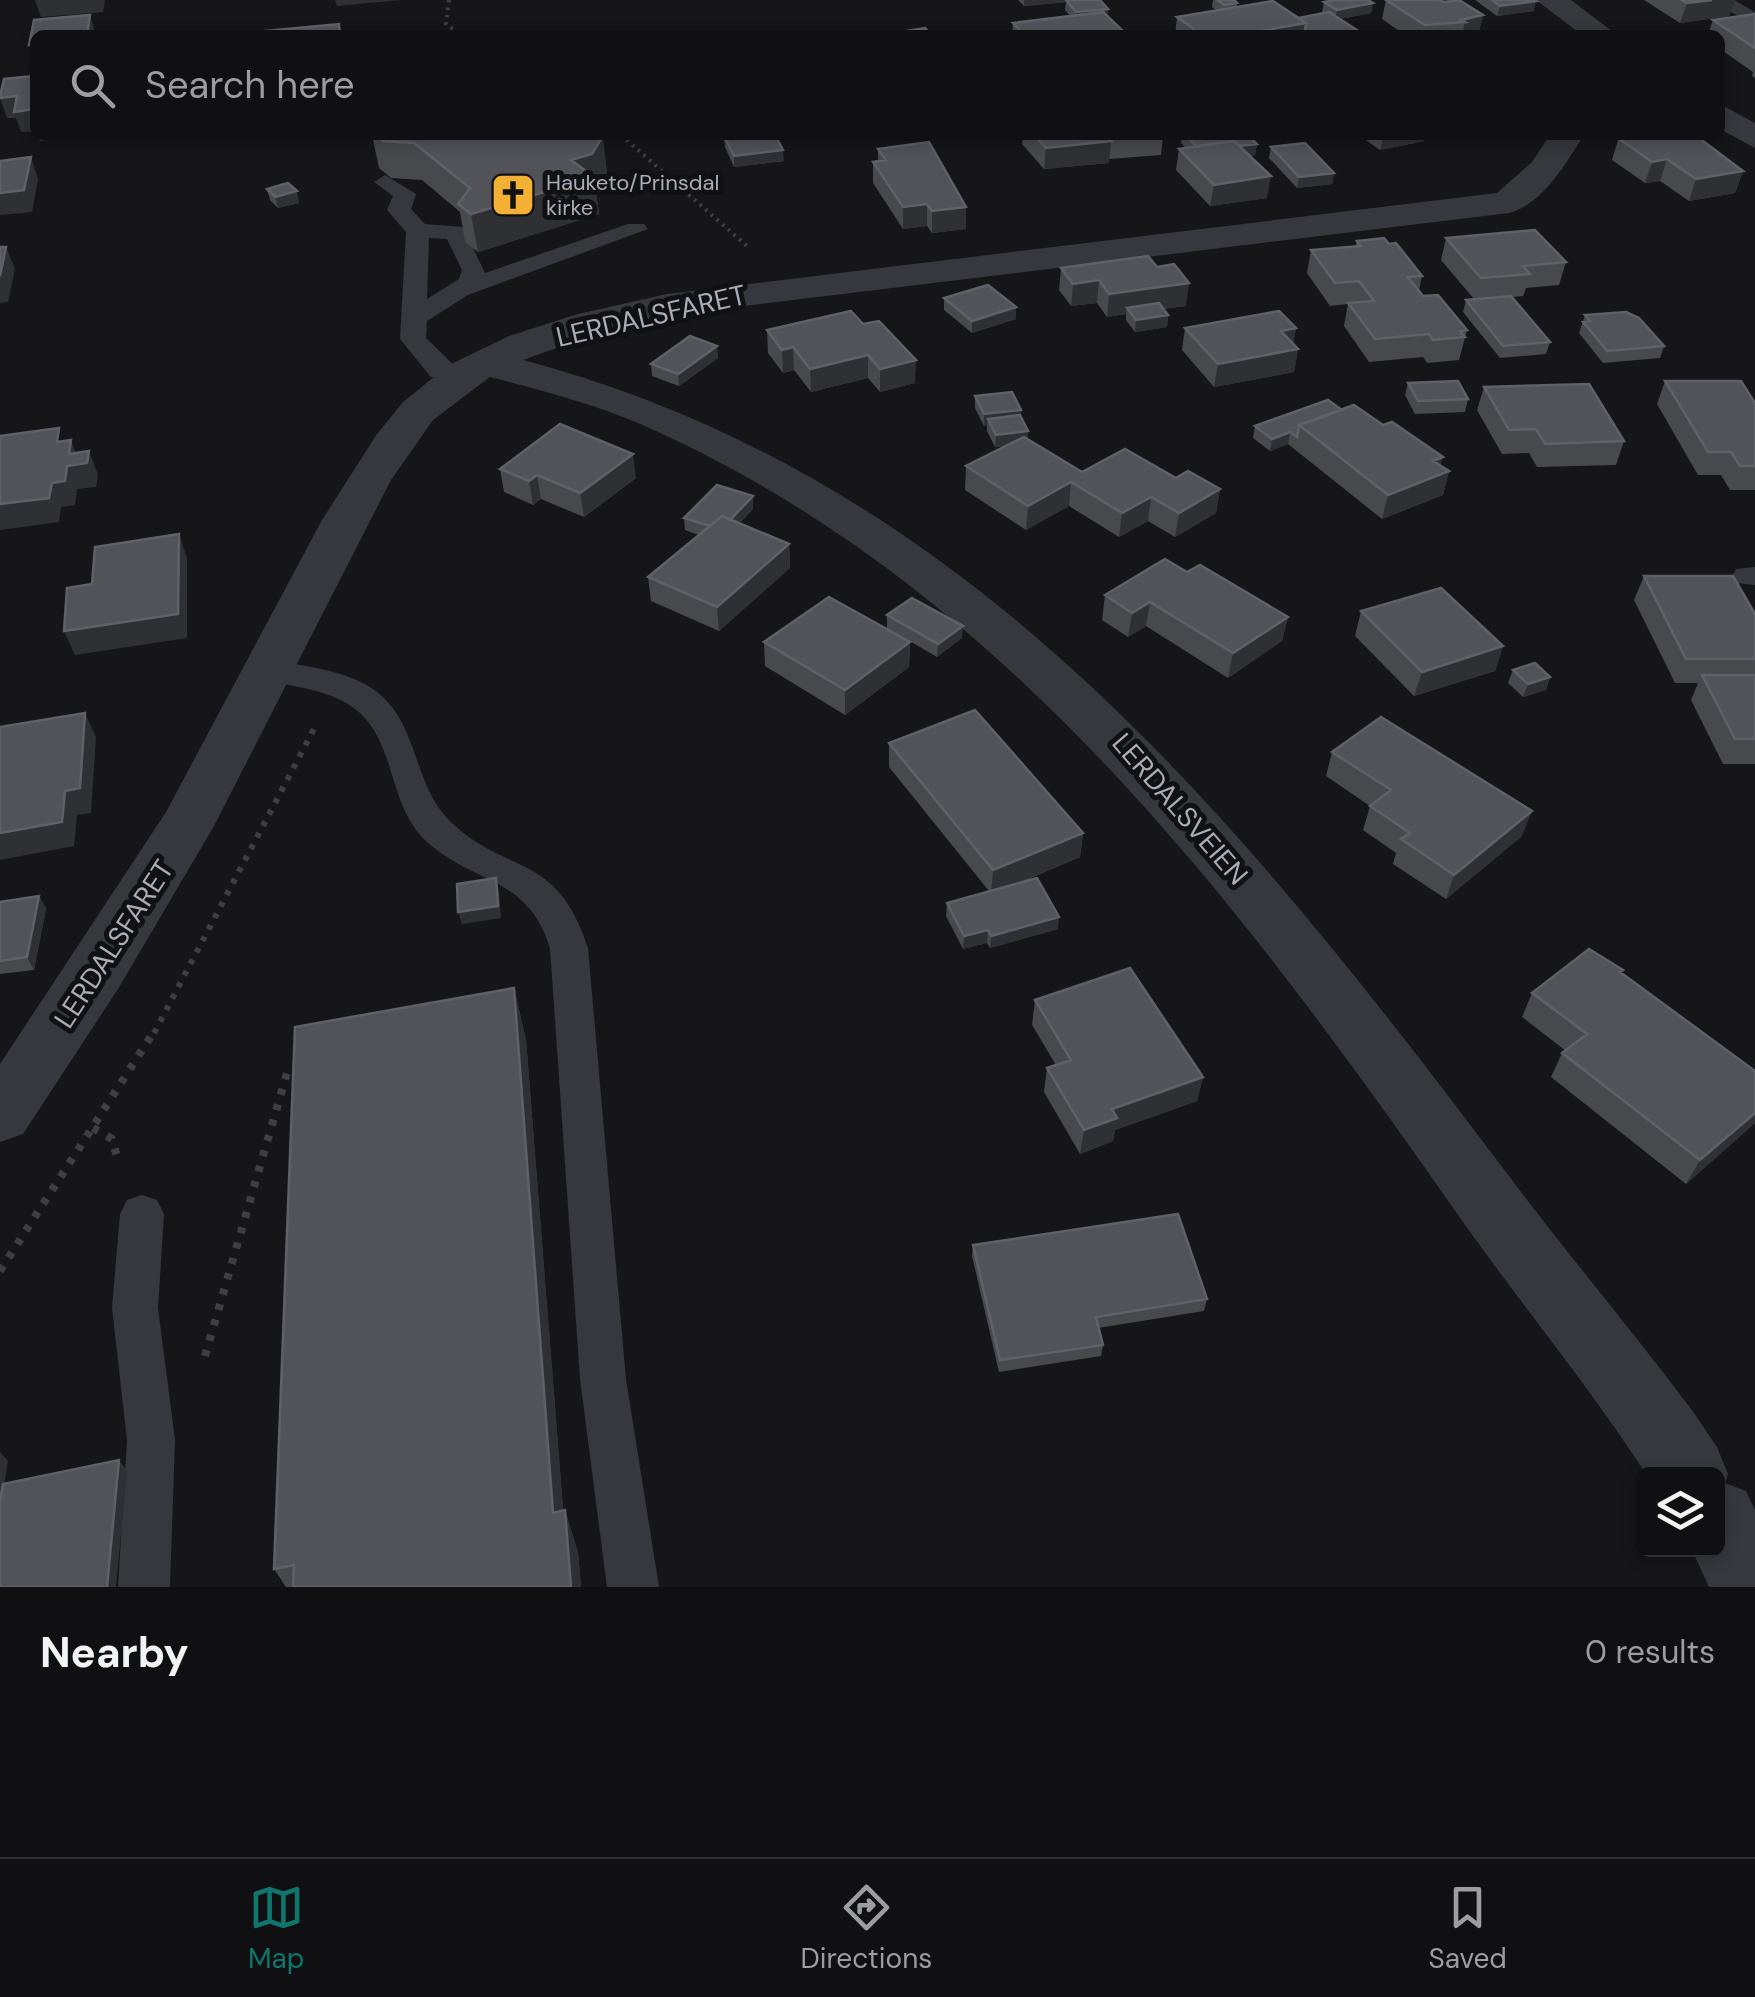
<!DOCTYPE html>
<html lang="en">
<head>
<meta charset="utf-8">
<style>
  body { margin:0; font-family:"DM Sans",sans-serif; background:#1e1e20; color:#f1f3f6 }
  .controls { position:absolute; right:30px; bottom:30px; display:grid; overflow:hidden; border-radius:15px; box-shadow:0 5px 15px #0003 }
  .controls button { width:90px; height:90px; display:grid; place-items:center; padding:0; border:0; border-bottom:2px solid #303032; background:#101012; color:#f1f3f6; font:50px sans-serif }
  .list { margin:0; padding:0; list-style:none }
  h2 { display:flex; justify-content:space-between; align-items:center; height:130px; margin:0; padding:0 40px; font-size:42px }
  h2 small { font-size:32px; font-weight:400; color:#9c9d9f }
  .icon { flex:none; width:55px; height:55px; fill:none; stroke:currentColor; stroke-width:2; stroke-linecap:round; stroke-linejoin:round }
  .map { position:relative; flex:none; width:1755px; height:1587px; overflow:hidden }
  .search { position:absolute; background:#101012; box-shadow:0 5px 15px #0003; left:30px; right:30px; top:30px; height:110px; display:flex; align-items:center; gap:25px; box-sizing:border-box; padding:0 35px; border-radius:15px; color:#9c9d9f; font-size:38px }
  .sheet { height:270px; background:#101012 }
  nav { display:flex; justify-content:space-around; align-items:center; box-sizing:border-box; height:140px; border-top:2px solid #303032; background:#101012; font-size:28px; color:#9c9d9f }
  nav a { display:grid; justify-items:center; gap:5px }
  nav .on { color:#0f766e }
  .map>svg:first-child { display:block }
</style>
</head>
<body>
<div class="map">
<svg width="1755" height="1587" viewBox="0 0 1755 1587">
  <rect width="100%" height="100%" fill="#161618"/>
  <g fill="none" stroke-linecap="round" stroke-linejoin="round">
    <!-- path-far2 -->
    <path stroke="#3d3f44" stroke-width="4" stroke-dasharray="2.5 5" stroke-linecap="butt" d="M449,0L446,24L461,35
      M621,135L747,246"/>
    <!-- path-far1 -->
    <path stroke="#3d3f44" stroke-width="6" stroke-dasharray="5 8" stroke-linecap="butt" d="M154,1033L315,727"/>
    <!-- path -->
    <path stroke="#3d3f44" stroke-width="8" stroke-dasharray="6 10" stroke-linecap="butt" d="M93,1128L112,1139L119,1164
      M0,1271L155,1030
      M205,1356L287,1073L301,1065"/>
    <!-- lane -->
    <path fill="#37383d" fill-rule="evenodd" d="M1711,0H1734L1755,12V26Z
      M385,175L416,194L411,209L425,224L463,227L485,273L628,224H644L648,229L468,295L427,321L426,338L469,380L456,388L430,376L400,339L406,232L387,210L393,196L374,182ZM429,238L447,239L462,270L459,279L427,299Z
      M1755,567V585L1736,583L1732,576L1736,569Z
      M271,660C304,666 345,670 373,689C419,721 412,782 448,819C505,877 556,849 588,948L626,1379L659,1587H607L580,1379L550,948C528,876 475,885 427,842C389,808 396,746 360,713C332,688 294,688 260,679L255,671L260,663Z
      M142,1195L157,1200L164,1214L158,1308L175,1440L170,1587H118L127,1440L112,1308L120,1214L127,1200Z"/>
    <!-- street -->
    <path fill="#37383d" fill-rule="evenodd" d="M1536,0H1571L1617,35H1582Z
      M1720,104L1755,123V148L1720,129Z
      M1550,135H1584C1566,163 1543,204 1509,213L744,306L602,332L523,360C975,480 1246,827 1515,1184C1573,1261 1636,1335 1694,1413L1717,1447L1728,1474L1725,1483L1746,1491L1755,1510V1587H1709L1692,1550H1718V1474H1646C1590,1387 1523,1307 1463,1222C1242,906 1003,582 638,423C591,403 540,390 490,377L433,420L391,480L214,826L118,989L23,1134L0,1142V1064L166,812L322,520L377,434L403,402L449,365L509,336L578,314L667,294L1497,193L1532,162Z"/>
  </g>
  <!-- wall -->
  <path fill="#47494d" d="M1018,0H1100L1108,9L1107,16L1127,35H1012L1013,23L1070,16L1065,10L1066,2L1024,6Z
    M1213,0H1234L1237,3V7L1298,18L1325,13L1322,12L1324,2L1373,3L1371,13L1340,19L1360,35H1175L1177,17L1216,10L1212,7Z
    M1386,0L1483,15L1478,35H1405L1382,19Z
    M1475,0H1534V11L1497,16Z
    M1644,0H1735L1729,16L1680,23Z
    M1755,14V78L1752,76L1753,72L1720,49V35H1708L1713,20Z
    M372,135H602L607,173L596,192L599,214L478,252L465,242L460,212L422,180L391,178L379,168Z
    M1023,135H1163L1161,155L1109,159V163L1044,169L1022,144Z
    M1182,135H1248L1257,144L1255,155L1250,156L1267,198L1210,206L1176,170L1179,149L1186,148L1181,143Z
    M1359,135H1425L1424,141L1380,150Z
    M1614,135H1695L1743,171L1735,193L1689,201L1660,181L1645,183L1612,160L1618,140Z
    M724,136L784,161L734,167L725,147Z
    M1271,147L1334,173L1332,184L1297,188L1269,158Z
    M878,149L966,207V229L932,233L927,226L903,229L873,183V162L878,161Z
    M267,189L299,203L278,208L270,200Z
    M1446,238L1566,262L1559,285L1526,288L1523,296L1512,297L1550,342L1546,354L1500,358L1463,312L1466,300L1474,299L1441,260Z
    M1357,241L1389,244L1422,276L1419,290L1423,296L1467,330L1459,360L1427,363L1423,357L1369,362L1344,326L1348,304L1330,306L1307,273L1311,250L1355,247Z
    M1061,268L1186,306L1163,309L1168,315L1167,327L1135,332L1126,320V314L1107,317L1097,303L1071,306L1059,290Z
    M944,298L1016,319L972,333L944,310Z
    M851,311L915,383L880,392L868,378L811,392L794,370L783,373L768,353L767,330Z
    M1585,315L1664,346L1660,358L1603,363L1579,333Z
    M1185,328H1296L1293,344L1298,349L1294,372L1214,387L1182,350Z
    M717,346L718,358L679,386L652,376L651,364Z
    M1665,381L1755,403V490H1730L1721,475H1698L1657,404Z
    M1408,383L1468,399L1465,412L1415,414L1405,395Z
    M1484,387L1624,441L1616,465L1537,467L1529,453L1502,454L1477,410Z
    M975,396L1021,410V416L1028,439L1082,472L1176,478L1220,489L1216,513L1175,537L1148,521L1119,537L1069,506L1026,530L965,490L966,466L1006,446L995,447L987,431V426H984L975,408Z
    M1342,410L1449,471L1443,495L1382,519L1288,444L1270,451L1253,438L1255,426Z
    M500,469L636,478L584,517L541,499L533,505L504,492Z
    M753,496V509L739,524L789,544L790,568L719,631L651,601L648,577L699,535L685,530L684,518Z
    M1187,572L1288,617L1282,641L1228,678L1146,626L1128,637L1102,620L1105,595Z
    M1644,576L1755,614V764H1723L1691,700L1698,683H1675L1634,600Z
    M1361,611L1503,646L1495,671L1414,696L1355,636Z
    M887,615L962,638L937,657L887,628Z
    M764,642H910L909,667L845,715L765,666Z
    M1513,670L1550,677L1546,690L1523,697L1508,683Z
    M889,743L1083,833L1080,857L1019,883L1058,929L990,948L987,943L963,949L946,916L947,903L989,891L889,767Z
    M1332,752L1522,836L1446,899L1393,864L1396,853L1363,830L1370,806L1326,776Z
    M39,896L46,909L34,970L0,974V902Z
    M1622,974L1755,1071V1123L1686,1184L1551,1077L1562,1053L1566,1051L1522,1017L1532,993Z
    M514,988L526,1040L563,1510H565L578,1553L581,1587H286L274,1569Z
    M1035,1000L1203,1077L1197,1101L1115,1130L1113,1141L1080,1154L1044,1092L1047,1068L1056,1065L1032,1025Z
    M973,1245L1207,1299L1204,1311L1098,1328L1103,1345L1101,1356L999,1372L972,1256Z"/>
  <!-- shaded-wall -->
  <path fill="#2f3033" d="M35,0H105L103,12L41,17Z
    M335,0H401L337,6Z
    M1024,0H1070V2L1024,6Z
    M1712,0H1735L1729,16L1680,23L1687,3Z
    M1536,1L1534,11L1497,16L1500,6Z
    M1373,3L1371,13L1335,20L1337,10Z
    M1108,9L1107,19L1075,22L1076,12Z
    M90,15L96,35H87Z
    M1483,15L1478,35H1462L1465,22L1461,20Z
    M1306,23L1304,35H1238Z
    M35,44V61L29,45Z
    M17,96L34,109L35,131L21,132L16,118H7L0,98Z
    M38,135H88L40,141Z
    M1384,135H1425L1424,141L1380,150Z
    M603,136L607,173L596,192L599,214L478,252L471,214L571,160Z
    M1111,141L1109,163L1044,169L1046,148Z
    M1257,144L1255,155L1200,163L1202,152Z
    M783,150L784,161L734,167V156Z
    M31,157L38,179L32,212L0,215V193Z
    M1667,159L1660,181L1645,183L1652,162Z
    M1743,171L1735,193L1689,201L1696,179Z
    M1334,173L1332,184L1297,188L1299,177Z
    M1271,176L1267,198L1210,206L1214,185Z
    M297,191L299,203L278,208L275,197Z
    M927,204V226L903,229V207Z
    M966,207V229L932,233V211Z
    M6,247L15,269L8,302L0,303V276Z
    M1099,280L1097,303L1071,306L1073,284Z
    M1189,283L1186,306L1131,313L1127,308L1126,314L1107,317L1109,294Z
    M1016,307V319L972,333V321Z
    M1168,315L1167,327L1135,332L1136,320Z
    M1296,328L1292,350L1298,349L1294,372L1214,387L1218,364L1281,331Z
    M717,346L718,358L679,386L678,374Z
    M793,347L794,370L783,373L782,350Z
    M868,355V378L811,392L810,369Z
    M916,360L915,383L880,392V369Z
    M1021,410L1020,422L988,419L987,426H984V414Z
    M1028,431V443L995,447L996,435Z
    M1290,432L1288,444L1270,451L1272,439Z
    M71,440L80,464L89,451L98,475L96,487L77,489L75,505L61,507L59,522L0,530V504L52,483L69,454Z
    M633,454L636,478L584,517L580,493Z
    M1443,457L1437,476L1449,471L1443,495L1382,519L1388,495L1433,461Z
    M537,475L541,499L533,505L529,481Z
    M1071,482L1069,506L1026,530L1028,506Z
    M1220,489L1216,513L1175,537L1179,513Z
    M753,496V509L721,542L720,529Z
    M1151,497L1148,521L1119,537L1122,513Z
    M179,534L187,558V638L75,655L64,631Z
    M789,544L790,568L719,631L717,607Z
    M1150,602L1146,626L1128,637L1132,613Z
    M1288,617L1282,641L1228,678L1233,653Z
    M963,626L962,638L937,657L938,644Z
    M910,642L909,667L845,715V690Z
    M1503,646L1495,671L1414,696L1422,672Z
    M1550,677L1546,690L1523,697L1528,684Z
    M85,713L96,737L91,813L77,815L74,846L0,860V833L65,791Z
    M1532,811L1522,836L1446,899L1454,875Z
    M1083,833L1080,857L991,894L993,870Z
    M496,878L499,891L501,918L462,924L458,912Z
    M39,896L46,909L34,970L27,957Z
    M1059,917L1058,929L990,948L991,936Z
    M988,930L987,943L963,949L964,936Z
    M514,988L526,1040L567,1556L553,1513Z
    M1203,1077L1197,1101L1115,1130L1113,1141L1080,1154L1084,1130L1112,1109Z
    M1755,1113V1123L1686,1184L1700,1160Z
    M0,1452L8,1461L0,1510Z
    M119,1460L127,1471L116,1587H107Z
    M565,1510L578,1553L581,1587H571Z"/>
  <!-- building -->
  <path fill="#525359" stroke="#5f6168" stroke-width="2.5" d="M1066,0H1100L1108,9L1076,12Z
    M1217,0H1234L1237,3L1224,5Z
    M1334,0H1368L1373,3L1337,10L1324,2Z
    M1386,0H1439L1444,2L1459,0L1483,15L1461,20L1465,22L1425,25Z
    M1492,0H1534L1536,1L1500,6Z
    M1681,0H1712L1687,3Z
    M1273,1L1306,23L1238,35H1202L1177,17Z
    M1103,12L1127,35H1024L1013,23Z
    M1329,12L1360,32L1343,35H1314L1305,30L1306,23L1298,18Z
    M1755,14V48L1713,20Z
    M90,15L87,35H35V44L29,45L34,20Z
    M339,24L340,35H253V32Z
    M925,28L931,35H880Z
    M35,76V120H32L34,109L14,112L17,96L0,98V96L4,79Z
    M375,135H602L603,136L592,154L571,160L594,177L471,214L458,204L470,188L414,143L383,141Z
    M735,135H775L783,150L734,156L724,136Z
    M1034,135H1146L1107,138L1111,141L1046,148Z
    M1185,135H1248L1257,144L1240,146L1234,141L1196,146Z
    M1639,135H1695L1743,171L1696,179L1667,159L1652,162L1618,138Z
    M1234,141L1271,176L1214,185L1179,149Z
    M929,142L966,207L932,211L927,204L903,207L873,162L886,160L878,149Z
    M1305,143L1334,173L1299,177L1271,147Z
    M31,157L24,190L0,193V161Z
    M288,183L297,191L275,197L267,189Z
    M1535,230L1566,262L1523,266L1530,274L1481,278L1446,238Z
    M1384,238L1389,244L1396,243L1422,276L1408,277L1423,296L1438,295L1467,330L1460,331L1465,337L1433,340L1429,334L1375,339L1348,303L1374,301L1359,281L1335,283L1311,250L1361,246L1357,241Z
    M0,247H6L0,276Z
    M1148,256L1157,267L1174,264L1189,283L1109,294L1099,280L1073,284L1061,268Z
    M988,285L1016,307L972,321L944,298Z
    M1511,296L1550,342L1503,346L1466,300Z
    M1159,303L1168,315L1136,320L1127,308Z
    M851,311L863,324L879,321L916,360L880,369L868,355L810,369L793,347L782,350L767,330Z
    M1279,311L1296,328L1281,331L1298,349L1218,364L1185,328Z
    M1626,312L1639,318L1664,346L1607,351L1583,322L1590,321L1585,315Z
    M690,336L717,346L678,374L651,364Z
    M1458,381L1468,399L1418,401L1408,383Z
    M1665,381H1741L1755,403V466H1740L1731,452H1708Z
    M1589,384L1624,441L1545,444L1536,429L1509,430L1484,387Z
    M1012,392L1021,410L984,414L975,396Z
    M1328,400L1342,410L1299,425L1297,437L1290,432L1272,439L1255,426Z
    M1354,405L1383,425L1392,422L1443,457L1433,461L1449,471L1388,495L1299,425Z
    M1020,415L1028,431L996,435L988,419Z
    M560,424L633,454L580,493L537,475L529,481L500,469Z
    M59,428L57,442L71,440L69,454L89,451L87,463L67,466L65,481L52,483L49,498L0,504V436Z
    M1024,437L1082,472L1125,449L1176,478L1188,471L1220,489L1179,513L1151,497L1122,513L1071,482L1028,506L966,466Z
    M717,485L753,496L730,520L722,516L710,526L684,518Z
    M722,516L789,544L717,607L648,577Z
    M179,534L178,614L64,631L67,588L92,584L95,547Z
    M1165,559L1187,572L1200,565L1288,617L1233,653L1150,602L1132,613L1105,595Z
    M1644,576H1733L1755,614V659H1686Z
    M1441,588L1503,646L1422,672L1361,611Z
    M829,597L910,642L845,690L764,642Z
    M912,598L963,626L938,644L887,615Z
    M1535,663L1550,677L1528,684L1513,670Z
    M1702,675H1755V739H1735Z
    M975,710L1083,833L993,870L889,743Z
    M85,713L80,788L65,791L62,822L0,833V727Z
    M1381,717L1532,811L1454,875L1401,839L1410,833L1370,806L1391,790L1332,752Z
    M496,878L498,906L458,912L457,884Z
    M1037,878L1059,917L991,936L988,930L964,936L947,903Z
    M39,896L27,957L0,961V902Z
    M1589,949L1623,970L1620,972L1755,1071V1113L1700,1160L1562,1053L1587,1034L1532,993Z
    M1130,968L1203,1077L1112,1109L1117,1118L1084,1130L1047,1068L1071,1060L1035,1000Z
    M514,988L553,1513L565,1510L571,1587H293L294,1565L274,1569L295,1027Z
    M1178,1214L1207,1299L1096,1317L1103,1345L1000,1360L973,1245Z
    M119,1460L107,1587H0V1501L3,1484Z"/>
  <!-- icons -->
  <defs>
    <symbol id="church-square" viewBox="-11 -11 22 22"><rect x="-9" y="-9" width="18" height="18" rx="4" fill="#f2b134" stroke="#111113"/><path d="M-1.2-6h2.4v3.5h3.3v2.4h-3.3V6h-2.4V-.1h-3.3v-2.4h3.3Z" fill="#111"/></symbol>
  </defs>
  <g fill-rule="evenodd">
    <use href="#church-square" x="488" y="170" width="50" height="50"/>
  </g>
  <g text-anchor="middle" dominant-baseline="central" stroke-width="10" stroke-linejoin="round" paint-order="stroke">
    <!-- far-poi labels -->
    <g font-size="22" fill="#a8adb8" stroke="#111113" text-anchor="start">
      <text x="546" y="182">Hauketo/Prinsdal<tspan x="546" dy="25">kirke</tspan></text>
    </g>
    <!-- street labels -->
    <g font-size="28" fill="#a8adb8" stroke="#111113">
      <text transform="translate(651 316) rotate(-13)">LERDALSFARET</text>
      <text transform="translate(1180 809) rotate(49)">LERDALSVEIEN</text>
      <text transform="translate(114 944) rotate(-57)">LERDALSFARET</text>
    </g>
  </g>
</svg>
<div class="controls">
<button><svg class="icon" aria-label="layers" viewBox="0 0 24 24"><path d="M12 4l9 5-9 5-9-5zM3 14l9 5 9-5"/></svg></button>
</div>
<div class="search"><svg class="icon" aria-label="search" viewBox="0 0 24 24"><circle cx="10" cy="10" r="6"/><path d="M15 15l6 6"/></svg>Search here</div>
</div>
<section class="sheet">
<h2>Nearby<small>0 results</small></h2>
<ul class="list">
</ul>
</section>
<nav>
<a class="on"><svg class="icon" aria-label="map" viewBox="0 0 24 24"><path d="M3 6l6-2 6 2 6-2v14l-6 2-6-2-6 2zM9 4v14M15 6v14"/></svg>Map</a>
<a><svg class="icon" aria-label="directions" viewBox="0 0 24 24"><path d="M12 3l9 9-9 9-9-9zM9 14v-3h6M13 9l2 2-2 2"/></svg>Directions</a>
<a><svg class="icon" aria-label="saved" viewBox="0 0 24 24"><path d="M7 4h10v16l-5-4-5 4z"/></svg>Saved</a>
</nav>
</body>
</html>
